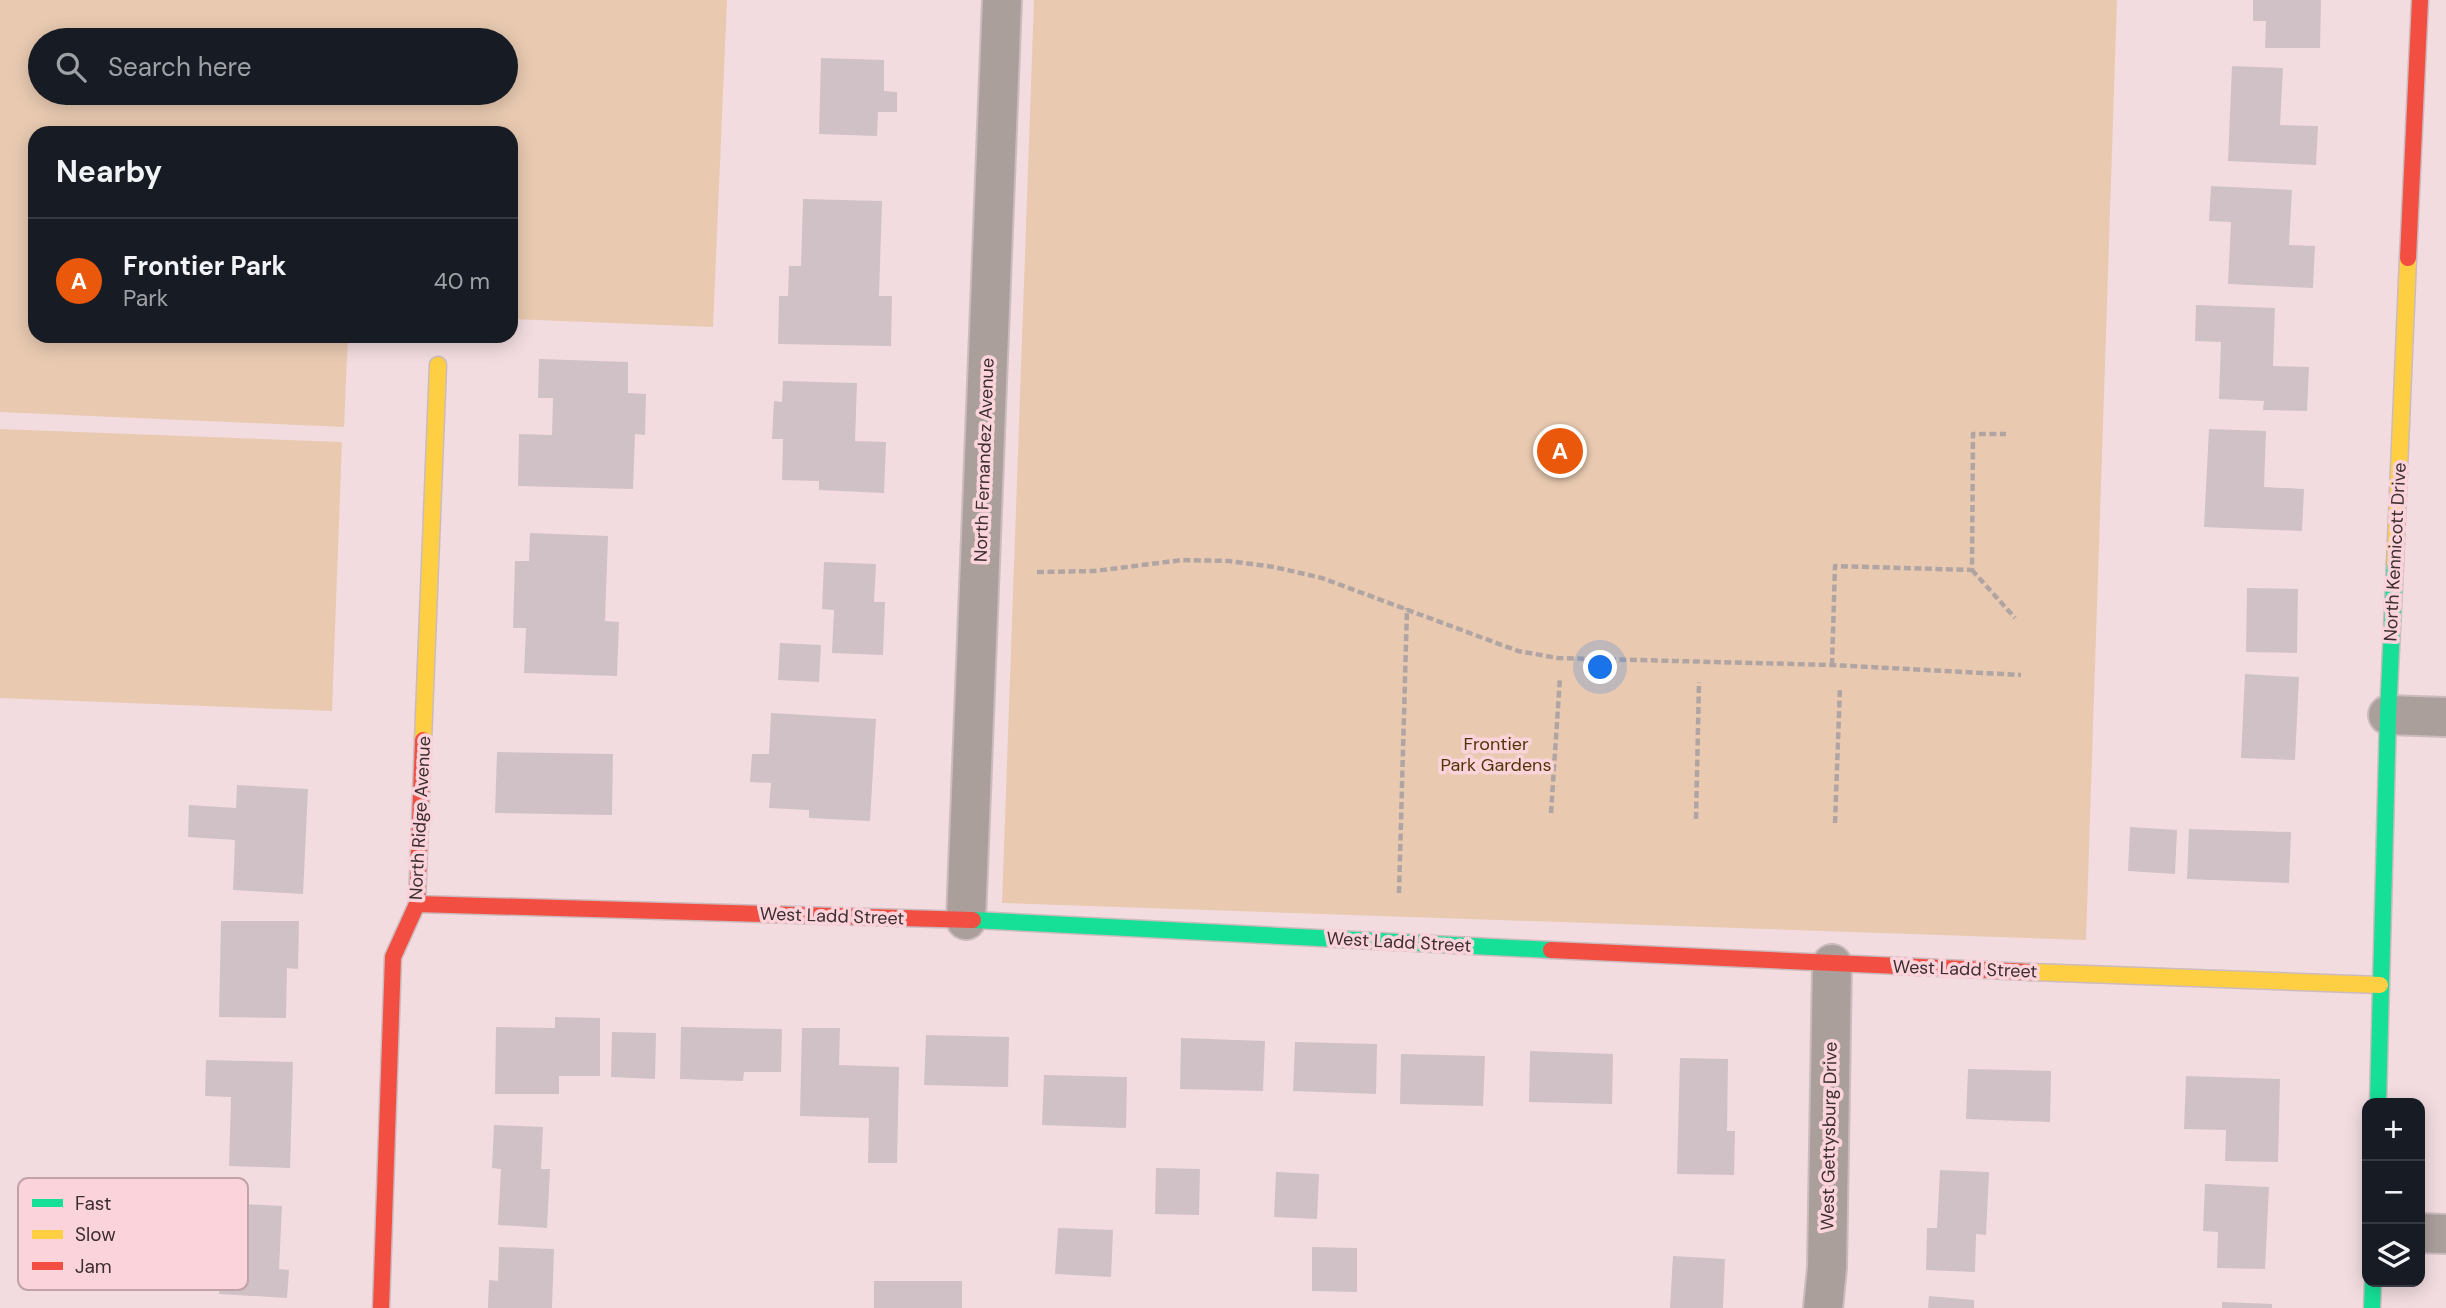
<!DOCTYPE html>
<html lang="en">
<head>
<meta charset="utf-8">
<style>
  body { margin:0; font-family:"DM Sans",sans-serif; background:#20242c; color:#f1f3f6 }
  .controls { position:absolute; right:21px; bottom:21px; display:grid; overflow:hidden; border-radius:14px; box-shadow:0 4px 18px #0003 }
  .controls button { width:63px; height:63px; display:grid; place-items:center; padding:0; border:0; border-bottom:2px solid #363941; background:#171b24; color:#f1f3f6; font:35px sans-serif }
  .you { position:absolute; left:1601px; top:668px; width:24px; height:24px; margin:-18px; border:5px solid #fff; border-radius:50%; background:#1a73e8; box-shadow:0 0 0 10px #1a73e833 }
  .badge { display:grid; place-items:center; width:46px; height:46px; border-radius:50%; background:#ea580c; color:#fff; font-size:23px; font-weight:700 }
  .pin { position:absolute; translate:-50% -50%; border:4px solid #fff; box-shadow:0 2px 7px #0006 }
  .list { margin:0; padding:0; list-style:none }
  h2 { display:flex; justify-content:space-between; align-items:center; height:91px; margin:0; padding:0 28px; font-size:30px }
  h2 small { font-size:23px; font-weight:400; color:#9ea1a6 }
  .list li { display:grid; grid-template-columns:46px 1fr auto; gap:21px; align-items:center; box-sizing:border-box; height:126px; padding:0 28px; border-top:2px solid #363941 }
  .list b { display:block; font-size:26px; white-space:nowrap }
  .list p { margin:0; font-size:23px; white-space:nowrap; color:#9ea1a6 }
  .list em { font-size:23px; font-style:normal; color:#9ea1a6 }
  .icon { flex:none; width:38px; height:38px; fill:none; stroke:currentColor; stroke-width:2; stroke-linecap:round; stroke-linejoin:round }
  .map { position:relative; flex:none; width:2446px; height:1308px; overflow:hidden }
  .search { position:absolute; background:#171b24; box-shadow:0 4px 18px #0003; left:28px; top:28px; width:490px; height:77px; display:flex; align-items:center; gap:18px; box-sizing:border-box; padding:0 24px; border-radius:38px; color:#9ea1a6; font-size:26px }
  .panel { position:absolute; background:#171b24; box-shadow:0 4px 18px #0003; left:28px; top:126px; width:490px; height:217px; border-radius:21px }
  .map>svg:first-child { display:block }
</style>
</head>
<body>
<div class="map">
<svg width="2446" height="1308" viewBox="0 0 2446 1308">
  <rect width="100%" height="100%" fill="#f2dce0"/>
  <!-- green -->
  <path fill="#e9cab1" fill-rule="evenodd" d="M0,0H727L713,327L511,319V133H35V336H348L344,427L0,412ZM40,40H506V93H40Z
    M1034,0H2117L2086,940L1002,903Z
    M0,429L342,442L332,711L0,698Z"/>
  <!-- building -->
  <path fill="#d0c1c7" d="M2253,0H2321L2320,48H2265L2266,21H2253Z
    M821,58L884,60V91L897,92V112H878L877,136L819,134Z
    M2232,66L2283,68L2280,125L2318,126L2316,165L2228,161Z
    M2211,186L2292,190L2289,245L2315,246L2313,288L2228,284L2231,222L2209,221Z
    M803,199L882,201L879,296H892L891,346L778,344L779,296H788L789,266H801Z
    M2196,305L2275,308L2273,366L2309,367L2307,411L2263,410L2264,401L2219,399L2221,342L2195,341Z
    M539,359L628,362V393L646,394L645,435L635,434L633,489L518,486L519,434L552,435L553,398H538Z
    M783,381L857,383L855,441L886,442L884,493L819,490V481L782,480L783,439H772L774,401L782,402Z
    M2209,429L2266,431L2264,487L2304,489L2302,531L2204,527Z
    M530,533L608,536L605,621L619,622L617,676L524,673L526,628H513L515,561H529Z
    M824,562L876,564L874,602H885L883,655L832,653L834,610L822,609Z
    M2247,588L2298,589L2297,653L2246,652Z
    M780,643L821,645L819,682L778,680Z
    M2245,674L2299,677L2295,760L2241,758Z
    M771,713L876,719L870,821L809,818V810L769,808L771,783L750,782L752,754H769Z
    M497,752L613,754L612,815L495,813Z
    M237,785L308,789L303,894L233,890L235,840L188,837L189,805L236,808Z
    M2130,827L2177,830L2175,874L2128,871Z
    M2189,829L2291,832L2289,883L2187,879Z
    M221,921H299L298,969L287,968L286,1018L219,1017Z
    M555,1017L600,1018V1076H559V1094H495L496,1027L555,1028Z
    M681,1027L782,1029L781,1072H744L743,1081L680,1079Z
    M802,1028H840L839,1065L899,1067L897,1163H868L869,1118L800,1116Z
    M612,1032L656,1033L655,1079L611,1077Z
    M926,1035L1009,1037L1008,1087L924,1085Z
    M1181,1038L1265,1041L1263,1091L1180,1089Z
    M1295,1042L1377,1044L1376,1094L1293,1091Z
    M1530,1051L1613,1054L1612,1104L1529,1102Z
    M1401,1054L1485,1056L1483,1106L1400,1104Z
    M1680,1058L1728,1059L1727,1131H1735L1734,1175L1677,1174Z
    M206,1060L293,1062L290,1168L229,1166L231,1097L205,1096Z
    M1968,1069L2051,1071L2050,1122L1966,1119Z
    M1044,1075L1127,1077L1126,1128L1042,1125Z
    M2186,1076L2280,1079L2278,1162L2225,1161L2226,1130L2184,1129Z
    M494,1125L543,1127L541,1169H550L547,1228L498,1225L501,1169L492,1168Z
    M1156,1168L1200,1169L1199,1215L1155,1214Z
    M1940,1170L1989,1172L1986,1235L1976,1234L1975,1272L1926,1270L1927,1228H1937Z
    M1276,1172L1319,1174L1317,1219L1274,1217Z
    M2205,1184L2269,1187L2265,1269L2217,1268L2218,1232L2203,1231Z
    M224,1203L282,1206L279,1269L289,1270L287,1298L219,1294Z
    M1058,1228L1113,1230L1111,1277L1055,1274Z
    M499,1247L554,1249L552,1308H488L489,1280L498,1281Z
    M1312,1247L1357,1248V1292L1312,1291Z
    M1673,1256L1725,1259L1723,1308H1670Z
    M874,1281H962V1308H874Z
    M1929,1296L1974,1300V1308H1928Z
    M2222,1302L2272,1304V1308H2222Z"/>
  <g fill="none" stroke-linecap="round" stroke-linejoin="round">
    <defs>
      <path id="street" d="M2388,715L2446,717
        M966,920L1002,0
        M2420,1233L2446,1234
        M1823,1308L1827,1268L1832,964"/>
      <path id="fast" d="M973,920L1551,950
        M2378,1103L2388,715L2395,563
        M2372,1308L2373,1282"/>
      <path id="slow" d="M2395,563L2408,258
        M423,740L438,365
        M2030,972L2380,985"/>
      <path id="jam" d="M2408,258L2420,0
        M417,904L973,920
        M1551,950L2030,972
        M381,1308L393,957L417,904L423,740"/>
    </defs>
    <!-- street casing -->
    <use href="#street" stroke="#ccbbbe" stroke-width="42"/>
    <!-- fast casing -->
    <use href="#fast" stroke="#ccbbbe" stroke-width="19"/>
    <!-- slow casing -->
    <use href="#slow" stroke="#ccbbbe" stroke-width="19"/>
    <!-- jam casing -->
    <use href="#jam" stroke="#ccbbbe" stroke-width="19"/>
    <!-- path -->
    <path stroke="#b1a5a4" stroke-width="4.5" stroke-dasharray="7 3.5" stroke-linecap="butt" d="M1972,570L2015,618
      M1037,572L1095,571L1182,560L1229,561L1274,567L1322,578L1518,651L1558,658L1832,665L2021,675
      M1832,665L1835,566L1972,570L1973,434H2006
      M1551,813L1560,677
      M1696,819L1699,682
      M1835,823L1840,687
      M1399,893L1407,608"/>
    <!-- street -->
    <use href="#street" stroke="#ab9f9c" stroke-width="38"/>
    <!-- fast -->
    <use href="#fast" stroke="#16e098" stroke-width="16"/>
    <!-- slow -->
    <use href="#slow" stroke="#ffcf43" stroke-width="16"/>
    <!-- jam -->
    <use href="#jam" stroke="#f24e42" stroke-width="16"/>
  </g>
  <g text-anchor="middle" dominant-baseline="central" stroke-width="7" stroke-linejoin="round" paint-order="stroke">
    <!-- street labels -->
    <g font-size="18" fill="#3c2d30" stroke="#fad4da">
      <text transform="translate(984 460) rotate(-88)">North Fernandez Avenue</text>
      <text transform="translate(2395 552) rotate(-87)">North Kennicott Drive</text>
      <text transform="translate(420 818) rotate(-87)">North Ridge Avenue</text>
      <text transform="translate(832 916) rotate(2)">West Ladd Street</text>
      <text transform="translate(1399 942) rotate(3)">West Ladd Street</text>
      <text transform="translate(1965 969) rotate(2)">West Ladd Street</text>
      <text transform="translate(1829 1136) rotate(-89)">West Gettysburg Drive</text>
    </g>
    <!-- park labels -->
    <g font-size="18" fill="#523507" stroke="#fad4da">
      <text x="1496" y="744">Frontier<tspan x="1496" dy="21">Park Gardens</tspan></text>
    </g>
  </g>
  <!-- legend -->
  <rect x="18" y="1178" width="230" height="112" rx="10" fill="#fad4da" stroke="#c1a2a7" stroke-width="2"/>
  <rect x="32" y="1199" width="31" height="8" fill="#16e098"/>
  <rect x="32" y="1230" width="31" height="9" fill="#ffcf43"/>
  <rect x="32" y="1262" width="31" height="8" fill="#f24e42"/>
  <g font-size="19" fill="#3c2d30">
    <text x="75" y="1210">Fast</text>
    <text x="75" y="1241">Slow</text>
    <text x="75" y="1273">Jam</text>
  </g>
</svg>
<div class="controls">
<button>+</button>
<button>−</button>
<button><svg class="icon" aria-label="layers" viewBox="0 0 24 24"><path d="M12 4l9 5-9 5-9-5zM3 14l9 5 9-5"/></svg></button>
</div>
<div class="you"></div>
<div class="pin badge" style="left:1560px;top:451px">A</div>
<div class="search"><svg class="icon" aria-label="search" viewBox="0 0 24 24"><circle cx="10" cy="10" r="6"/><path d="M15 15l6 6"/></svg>Search here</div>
<section class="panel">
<h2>Nearby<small></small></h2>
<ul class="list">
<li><span class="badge">A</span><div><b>Frontier Park</b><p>Park</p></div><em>40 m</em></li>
</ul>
</section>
</div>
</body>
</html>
